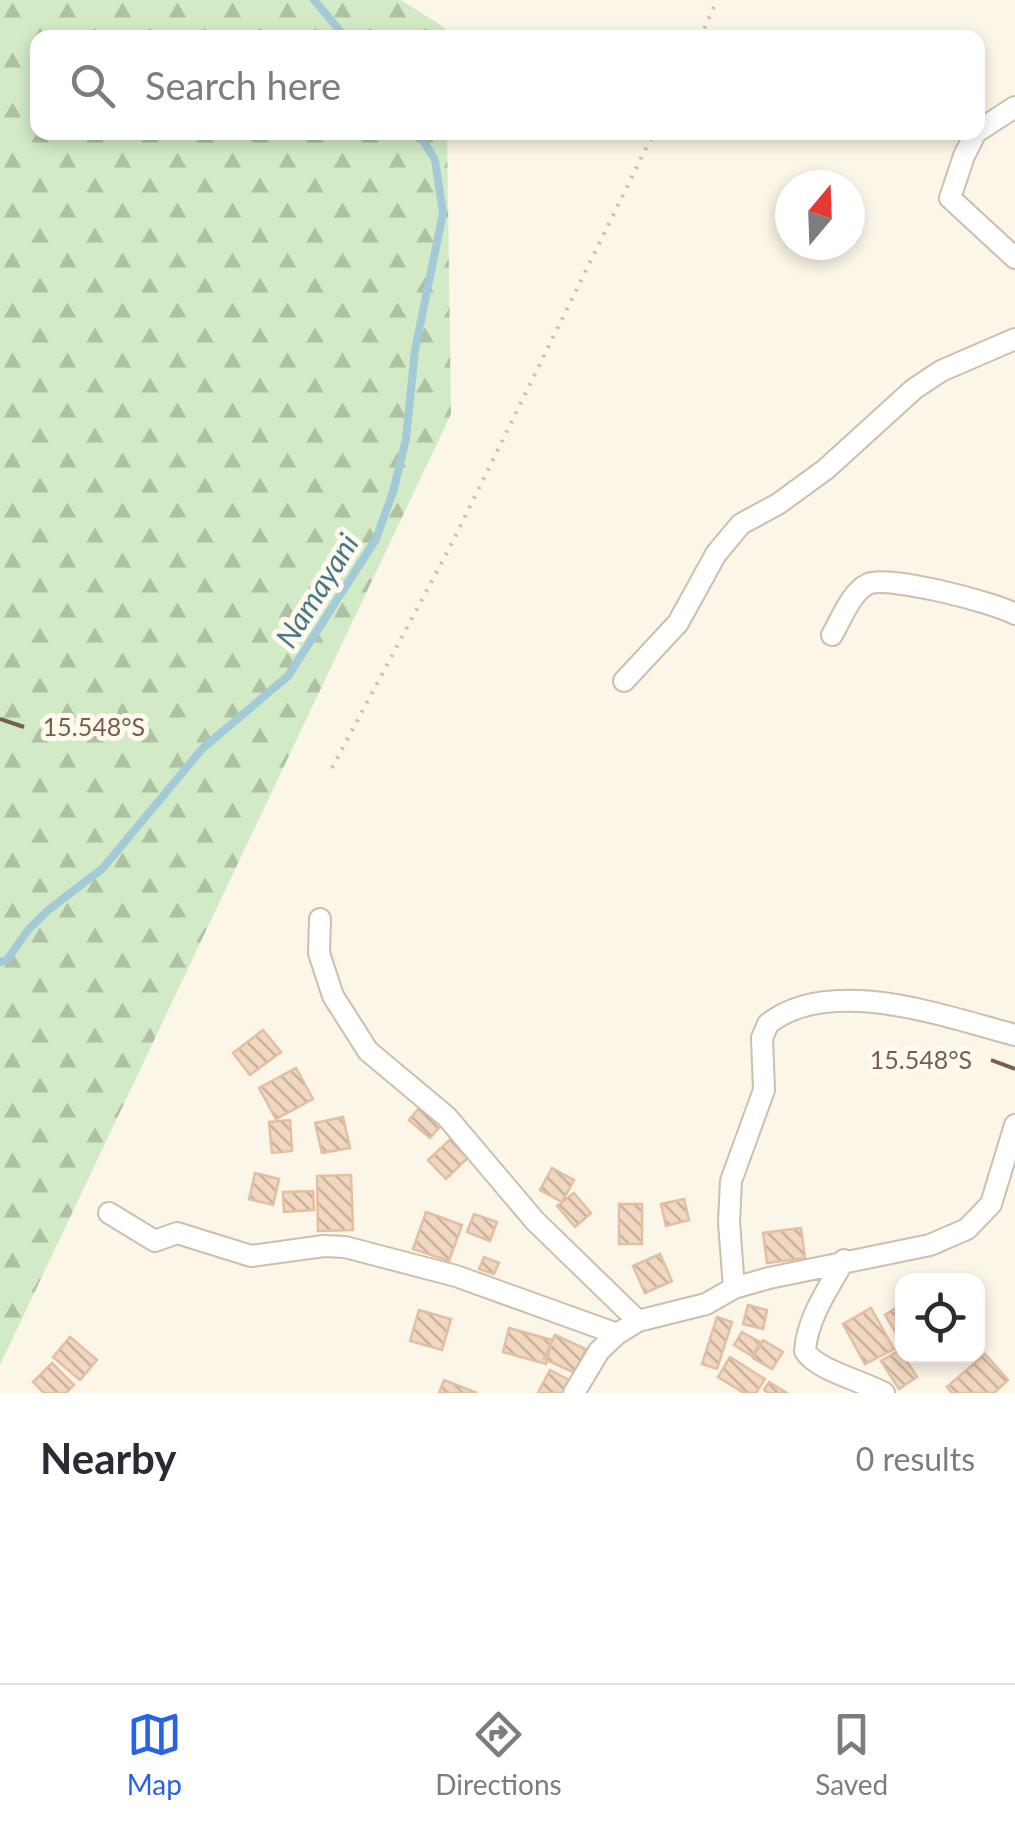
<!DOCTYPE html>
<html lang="en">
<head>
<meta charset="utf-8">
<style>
  body { margin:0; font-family:Lato,sans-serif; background:#f2f2f3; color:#2b2b33 }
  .controls { position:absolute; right:30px; bottom:30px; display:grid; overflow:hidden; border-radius:20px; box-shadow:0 5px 15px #0003 }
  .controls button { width:90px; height:90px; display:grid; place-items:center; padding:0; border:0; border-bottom:2px solid #e1e1e2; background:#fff; color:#2b2b33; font:50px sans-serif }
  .compass { position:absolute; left:775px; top:170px; width:90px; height:90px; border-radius:50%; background:#fff; box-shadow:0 5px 15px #0003; rotate:19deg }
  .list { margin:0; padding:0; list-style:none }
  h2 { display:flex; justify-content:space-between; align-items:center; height:130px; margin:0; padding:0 40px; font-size:42px }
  h2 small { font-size:32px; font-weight:400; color:#7c7c81 }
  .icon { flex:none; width:55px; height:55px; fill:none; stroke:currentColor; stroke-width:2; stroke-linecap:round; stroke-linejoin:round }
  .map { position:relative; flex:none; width:1015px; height:1393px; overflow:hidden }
  .search { position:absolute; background:#fff; box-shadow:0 5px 15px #0003; left:30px; right:30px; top:30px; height:110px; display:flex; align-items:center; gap:25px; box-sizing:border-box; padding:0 35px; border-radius:20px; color:#7c7c81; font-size:38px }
  .sheet { height:290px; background:#fff }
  nav { display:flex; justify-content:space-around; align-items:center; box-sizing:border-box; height:140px; border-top:2px solid #e1e1e2; background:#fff; font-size:28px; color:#7c7c81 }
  nav a { display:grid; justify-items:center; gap:5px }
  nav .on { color:#2563eb }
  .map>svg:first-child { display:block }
</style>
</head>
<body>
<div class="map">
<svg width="1015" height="1393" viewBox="0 0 1015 1393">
  <defs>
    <pattern id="forest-firs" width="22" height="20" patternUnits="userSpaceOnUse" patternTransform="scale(2.5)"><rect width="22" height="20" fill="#d2eac6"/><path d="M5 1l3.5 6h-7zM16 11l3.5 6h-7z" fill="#afc1a3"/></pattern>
    <pattern id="building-back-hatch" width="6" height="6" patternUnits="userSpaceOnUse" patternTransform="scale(2.5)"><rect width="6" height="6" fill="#f1d7c0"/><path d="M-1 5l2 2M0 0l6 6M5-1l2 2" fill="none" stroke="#c8b29e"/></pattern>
  </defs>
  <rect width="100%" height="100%" fill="#fcf6e8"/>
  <!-- forest -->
  <path fill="url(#forest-firs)" d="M0,0H401L445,28V38H38V132L447,133L451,414L0,1365Z"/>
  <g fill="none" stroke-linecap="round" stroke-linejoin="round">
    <!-- stream -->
    <path stroke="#a3cbd7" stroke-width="8" d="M314,0L346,38
      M0,962L7,960L28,930L47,911L103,868L202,749L288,676L376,539L393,492L406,439L415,350L443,213L435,160L418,132"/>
  </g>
  <!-- building -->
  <path fill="url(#building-back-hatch)" stroke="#e3bfa1" stroke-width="2.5" d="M263,1030L281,1052L250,1075L233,1053Z
    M296,1068L313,1099L276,1119L259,1088Z
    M430,1095L452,1113L430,1138L409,1120Z
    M343,1117L350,1148L322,1153L315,1123Z
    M290,1120L292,1151L272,1153L269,1122Z
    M457,1133L474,1152L446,1179L428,1160Z
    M552,1168L574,1180L562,1202L540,1190Z
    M255,1173L279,1179L273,1205L249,1199Z
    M351,1175L353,1230L318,1231L317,1176Z
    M313,1191L314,1210L284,1212L283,1192Z
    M574,1193L591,1213L575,1227L557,1206Z
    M684,1199L689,1220L666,1226L661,1204Z
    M619,1204H642V1244H619Z
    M426,1212L462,1225L449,1261L413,1249Z
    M474,1214L497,1222L490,1241L467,1232Z
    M801,1228L805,1258L767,1263L763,1233Z
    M660,1254L672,1281L645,1293L633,1266Z
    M484,1257L499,1263L494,1274L479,1269Z
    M902,1304V1340L901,1341L885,1315Z
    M748,1305L767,1310L763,1329L743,1324Z
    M871,1308L894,1349L865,1364L843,1324Z
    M419,1310L451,1319L442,1350L410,1341Z
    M717,1317L732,1322L717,1369L702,1364Z
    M509,1328L552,1340L546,1364L503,1352Z
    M742,1332L760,1342L752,1356L734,1345Z
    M555,1335L586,1349L575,1373L544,1359Z
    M70,1337L97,1360L80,1380L53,1357Z
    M763,1340L783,1352L772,1369L753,1358Z
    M900,1350L917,1377L899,1389L881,1361Z
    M985,1354L1008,1380L994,1393H952L947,1387Z
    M730,1357L765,1379L756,1393H744L718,1377Z
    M52,1363L74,1385L66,1393H44L33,1382Z
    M550,1370L571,1381L565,1393H538Z
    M444,1380L477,1393H439Z
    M769,1382L787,1393H769L764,1390Z"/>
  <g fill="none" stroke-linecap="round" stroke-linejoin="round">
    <defs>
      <path id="minor" d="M978,131L1015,107
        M976,132L964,156L950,198L1015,258
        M832,635C841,620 851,592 868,584C888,575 993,602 1015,614
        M624,681L678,623L716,554L741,524L778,504L826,469L914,389L941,371L1015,339
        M320,919L319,953L333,996L368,1051L447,1117L535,1221L638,1321
        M109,1213L155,1241L177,1233L251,1256L324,1246L345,1247L456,1276L617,1334
        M844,1260C829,1288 807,1318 805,1351C816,1370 863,1381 884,1393
        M734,1288L729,1222L731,1181L764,1090L762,1038L768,1024C830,974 946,1017 1015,1035
        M574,1393L599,1351L617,1334L638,1321L706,1304L734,1288L769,1278L930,1245L967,1229L991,1204L1015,1125"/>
    </defs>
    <!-- minor casing -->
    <use href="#minor" stroke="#cebeae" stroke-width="24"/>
    <!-- path -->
    <path stroke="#d6bba3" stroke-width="4" stroke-dasharray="2.5 8" stroke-linecap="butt" d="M700,38L717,0
      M332,768L450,547L654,132"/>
    <!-- minor -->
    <use href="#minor" stroke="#fff" stroke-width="20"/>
  </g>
  <!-- ticks -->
  <path fill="none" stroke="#765e4c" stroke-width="4" d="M0,719L24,727M991,1060L1015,1069"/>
  <g text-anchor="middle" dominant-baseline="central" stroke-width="10" stroke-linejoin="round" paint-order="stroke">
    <!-- water labels -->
    <g font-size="30" font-style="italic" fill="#477988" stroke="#fff9ee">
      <text transform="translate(316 590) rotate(-58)">Namayani</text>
    </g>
  </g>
  <g font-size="25" text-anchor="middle" fill="#765e4c" stroke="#fff9ee" stroke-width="10" stroke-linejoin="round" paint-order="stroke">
    <text x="94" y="736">15.548°S</text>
    <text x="921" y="1069">15.548°S</text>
  </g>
</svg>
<div class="controls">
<button><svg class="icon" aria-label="locate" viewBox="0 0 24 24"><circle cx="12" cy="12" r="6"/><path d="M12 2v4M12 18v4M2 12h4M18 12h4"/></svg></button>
</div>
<svg class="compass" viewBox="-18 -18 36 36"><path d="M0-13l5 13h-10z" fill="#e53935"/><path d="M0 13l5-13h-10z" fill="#7c7c81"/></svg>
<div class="search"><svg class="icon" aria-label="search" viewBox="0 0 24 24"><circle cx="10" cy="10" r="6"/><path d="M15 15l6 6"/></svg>Search here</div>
</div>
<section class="sheet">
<h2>Nearby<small>0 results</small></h2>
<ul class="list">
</ul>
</section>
<nav>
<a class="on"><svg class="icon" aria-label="map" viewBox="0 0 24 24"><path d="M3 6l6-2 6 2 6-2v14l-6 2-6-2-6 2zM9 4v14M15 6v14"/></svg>Map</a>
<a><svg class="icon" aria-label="directions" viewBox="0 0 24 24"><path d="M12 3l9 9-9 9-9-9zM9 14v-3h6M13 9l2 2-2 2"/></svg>Directions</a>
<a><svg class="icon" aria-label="saved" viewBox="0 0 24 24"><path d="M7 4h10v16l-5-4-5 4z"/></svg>Saved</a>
</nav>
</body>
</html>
